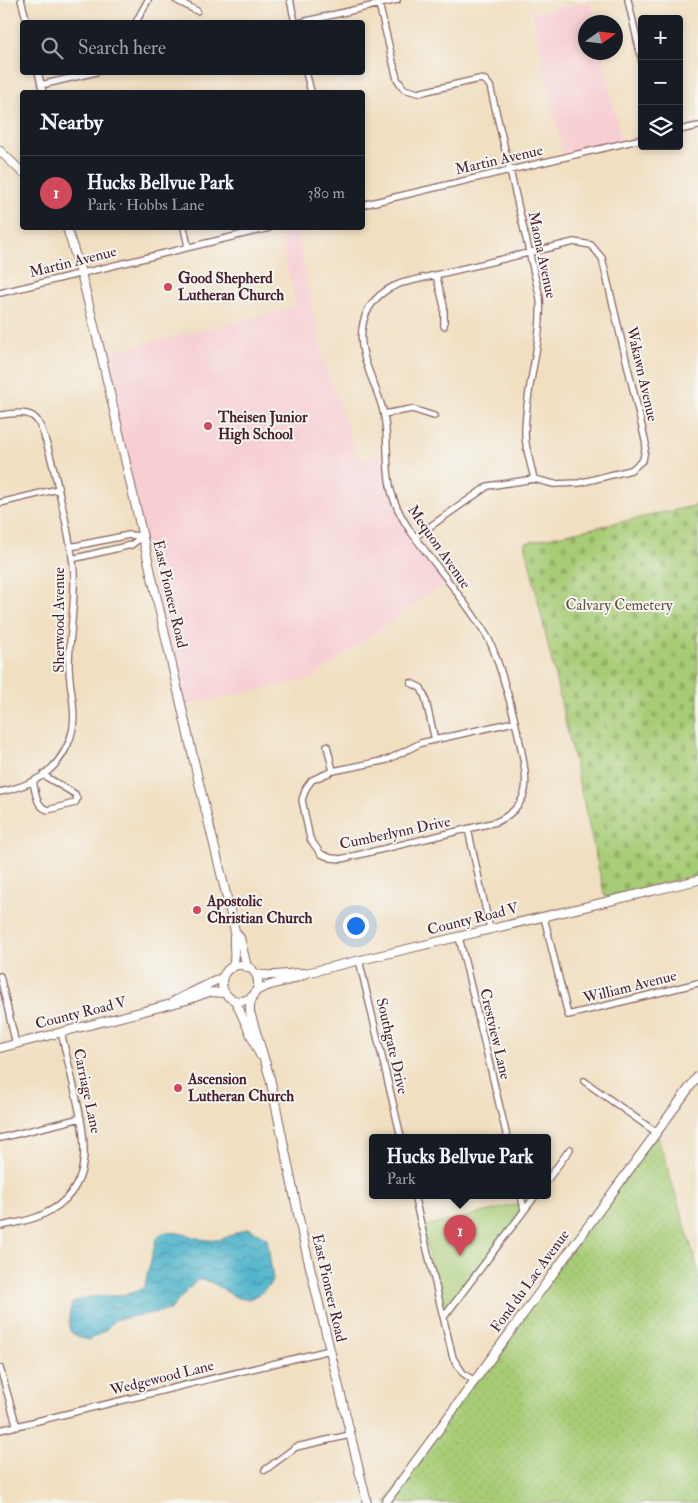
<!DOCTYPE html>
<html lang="en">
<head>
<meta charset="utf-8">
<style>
  body { margin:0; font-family:"IM FELL Double Pica",serif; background:#242831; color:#f1f3f6 }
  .controls { position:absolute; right:15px; top:15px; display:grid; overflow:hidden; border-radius:5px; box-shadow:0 2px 8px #0003 }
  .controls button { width:45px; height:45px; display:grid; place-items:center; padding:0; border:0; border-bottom:1px solid #363941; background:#171b24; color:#f1f3f6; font:25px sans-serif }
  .compass { position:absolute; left:578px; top:15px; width:45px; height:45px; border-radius:50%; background:#171b24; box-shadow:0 2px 8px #0003; rotate:76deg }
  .you { position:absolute; left:355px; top:925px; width:18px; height:18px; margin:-12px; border:4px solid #fff; border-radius:50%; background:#1a73e8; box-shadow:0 0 0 8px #1a73e833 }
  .badge { display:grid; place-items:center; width:32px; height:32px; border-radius:50%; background:#d1495b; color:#fff; font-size:16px; font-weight:700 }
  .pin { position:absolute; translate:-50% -41px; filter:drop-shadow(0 1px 2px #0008) }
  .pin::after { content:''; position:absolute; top:26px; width:18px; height:15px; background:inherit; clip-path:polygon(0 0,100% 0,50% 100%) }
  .popup { position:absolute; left:369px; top:1134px; width:182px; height:65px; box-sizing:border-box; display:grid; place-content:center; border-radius:5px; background:#171b24; filter:drop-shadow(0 1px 4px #0005); font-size:16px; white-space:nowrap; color:#9ea1a6 }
  .popup b { font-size:19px; color:#f1f3f6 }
  .popup::after { content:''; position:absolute; left:50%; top:100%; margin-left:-10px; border:10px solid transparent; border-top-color:#171b24 }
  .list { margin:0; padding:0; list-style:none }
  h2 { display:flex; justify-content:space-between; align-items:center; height:65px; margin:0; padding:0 20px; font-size:21px }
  h2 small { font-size:16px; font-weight:400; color:#9ea1a6 }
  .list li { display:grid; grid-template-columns:32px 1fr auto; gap:15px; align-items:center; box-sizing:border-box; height:75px; padding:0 20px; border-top:1px solid #363941 }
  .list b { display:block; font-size:19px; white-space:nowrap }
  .list p { margin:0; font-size:16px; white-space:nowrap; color:#9ea1a6 }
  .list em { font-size:16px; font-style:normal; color:#9ea1a6 }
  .icon { flex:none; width:28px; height:28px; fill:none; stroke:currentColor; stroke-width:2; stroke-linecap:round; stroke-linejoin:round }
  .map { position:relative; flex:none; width:698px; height:1503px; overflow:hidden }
  .search { position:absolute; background:#171b24; box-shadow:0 2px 8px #0003; left:20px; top:20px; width:345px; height:55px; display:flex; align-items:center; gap:12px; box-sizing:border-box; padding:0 18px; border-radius:5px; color:#9ea1a6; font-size:19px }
  .panel { position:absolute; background:#171b24; box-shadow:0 2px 8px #0003; left:20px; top:90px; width:345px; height:140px; border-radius:5px }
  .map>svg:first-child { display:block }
</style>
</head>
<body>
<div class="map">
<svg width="698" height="1503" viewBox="0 0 698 1503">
  <defs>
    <pattern id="grass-dots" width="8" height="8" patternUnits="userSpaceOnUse" patternTransform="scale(1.25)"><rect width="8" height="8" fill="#a8cc76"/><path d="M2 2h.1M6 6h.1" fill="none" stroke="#92af66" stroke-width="1.8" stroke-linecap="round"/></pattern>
    <pattern id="cemetery-stones" width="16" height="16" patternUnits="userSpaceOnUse" patternTransform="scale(1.25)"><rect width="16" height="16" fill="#a8cc76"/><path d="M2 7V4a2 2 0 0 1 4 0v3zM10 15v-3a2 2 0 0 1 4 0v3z" fill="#92af66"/></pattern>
    <pattern id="water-waves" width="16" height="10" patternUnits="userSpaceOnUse" patternTransform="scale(1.25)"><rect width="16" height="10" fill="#4db4cb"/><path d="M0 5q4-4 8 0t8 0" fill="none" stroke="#4292a5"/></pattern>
  </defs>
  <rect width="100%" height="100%" fill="#f6f6f2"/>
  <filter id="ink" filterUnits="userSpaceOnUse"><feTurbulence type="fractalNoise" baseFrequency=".02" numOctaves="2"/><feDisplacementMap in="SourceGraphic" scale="10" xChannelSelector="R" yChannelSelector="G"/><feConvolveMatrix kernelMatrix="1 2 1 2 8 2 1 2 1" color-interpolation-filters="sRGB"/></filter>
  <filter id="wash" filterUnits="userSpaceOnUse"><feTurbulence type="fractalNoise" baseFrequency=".0096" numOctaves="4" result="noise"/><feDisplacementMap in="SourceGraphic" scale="20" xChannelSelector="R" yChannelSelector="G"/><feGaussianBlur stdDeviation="1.12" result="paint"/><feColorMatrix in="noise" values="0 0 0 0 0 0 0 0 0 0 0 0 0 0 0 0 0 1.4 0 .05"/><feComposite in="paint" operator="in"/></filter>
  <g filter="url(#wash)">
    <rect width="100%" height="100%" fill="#f1dfc1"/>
    <!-- built -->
    <path fill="#f7cfd3" d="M590,1L595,22H586V52L602,53L622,144L564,157L532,13Z
      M278,228H296L324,362L359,460L389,452L391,491L398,511L448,581L310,679L181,706L101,354L296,307Z"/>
    <!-- grass -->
    <path fill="url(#grass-dots)" stroke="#797650" d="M657,1133L698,1269V1503H385Z"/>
    <!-- cemetery -->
    <path fill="url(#cemetery-stones)" stroke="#797650" d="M698,505V875L605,897L525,543Z"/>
    <!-- park -->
    <path fill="#a8cc76" stroke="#797650" d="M523,1203L524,1210L444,1317L422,1227Z"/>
    <!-- water -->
    <path fill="url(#water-waves)" stroke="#4c6a7b" d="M249,1228L267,1238L273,1280C240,1324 226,1278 197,1280L170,1310L114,1320L105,1331L89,1340L77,1337L70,1331L69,1315L72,1303C94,1290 122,1302 144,1287L156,1240L162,1233C185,1230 188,1238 208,1240C223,1242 235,1232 249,1228Z"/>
  </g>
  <g filter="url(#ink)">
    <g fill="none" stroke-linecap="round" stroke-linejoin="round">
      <defs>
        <path id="street" d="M21,0L27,22
          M176,0L197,11
          M290,0L295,22
          M378,0L397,79L404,89L418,93L479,79L485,80L490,86L540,298C543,343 525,388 525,433C525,448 531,464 534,479
          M628,0L642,61
          M136,22L148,0
          M302,22L397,0
          M38,72L43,92
          M306,72L311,92
          M41,85L96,72
          M679,130L698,126
          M362,205L642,139
          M184,228L188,246
          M436,275L444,306V326
          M0,293L269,228
          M384,414L412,409L434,416
          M0,415C11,414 28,410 36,419C49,433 73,552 74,574C75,603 70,633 69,662C68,691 81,715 68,744C55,774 30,786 0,792
          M0,503L58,489
          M415,537L488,486L534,479L554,484L579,483L631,470L643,460L646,444L602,258L591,245L574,242L402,283C380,290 364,307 362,330C358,357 377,385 383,411C390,438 384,467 392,494C396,508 403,520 411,532C436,566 465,600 487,636C500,658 530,767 525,790C522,805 510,816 496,822L341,859L331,858L321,854L310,839L302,800L306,788L312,780L333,771L387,760L421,743L514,722
          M70,547L129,535L143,536
          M72,559L131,545L143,536
          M411,683L421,688L425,697L435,740
          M327,746L333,771
          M33,782C36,793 36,807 48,810L75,803L77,799L75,794L43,775
          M468,829L490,929
          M544,917L568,1015L698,983
          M459,937L507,1137
          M359,960L401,1137
          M0,976L16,1044
          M584,1081L657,1133
          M0,1138L81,1118
          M548,1179L570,1149
          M414,1195L453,1358L463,1373L474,1381
          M521,1195L524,1210
          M0,1226C15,1223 31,1221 44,1214C96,1189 86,1141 76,1096C71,1075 66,1054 61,1032
          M444,1317L536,1195
          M0,1368L17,1427
          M0,1430L330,1350
          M265,1470L296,1447L350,1435"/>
        <path id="secondary" d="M0,151L22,172
          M67,228L81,273L101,354L199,783L235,931C231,944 238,956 232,968
          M235,931L240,938L247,967
          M222 983a18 18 0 1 1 36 0a18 18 0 1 1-36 0Z
          M256,974C272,978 289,972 306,973
          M256,991C272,981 291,983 306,973L698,880
          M253,996L250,1004V1012L270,1078L303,1238L367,1503
          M235,1000L260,1055
          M174,1001L223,977
          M0,1048L187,1000L209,992L225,993
          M385,1503L698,1076"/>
      </defs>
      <!-- street casing -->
      <use href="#street" stroke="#846260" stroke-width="8"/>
      <!-- secondary casing -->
      <use href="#secondary" stroke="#846260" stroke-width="10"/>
      <!-- street -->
      <use href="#street" stroke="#fff" stroke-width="5.5"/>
      <!-- secondary -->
      <use href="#secondary" stroke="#fff" stroke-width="8"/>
    </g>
  </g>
  <!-- markers -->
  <g fill="#d1495b" stroke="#f6f6f2" stroke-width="2">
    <circle cx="168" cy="287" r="5"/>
    <circle cx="208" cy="426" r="5"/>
    <circle cx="197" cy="910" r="5"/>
    <circle cx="178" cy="1088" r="5"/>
  </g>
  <g text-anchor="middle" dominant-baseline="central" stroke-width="4" stroke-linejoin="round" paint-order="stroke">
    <!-- street labels -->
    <g font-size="15" fill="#4a1f2b" stroke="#f6f6f2">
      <text transform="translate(499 160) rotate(-13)">Martin Avenue</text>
      <text transform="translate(542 255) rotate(78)">Maona Avenue</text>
      <text transform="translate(73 262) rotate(-14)">Martin Avenue</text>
      <text transform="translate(642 374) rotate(77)">Wakawn Avenue</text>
      <text transform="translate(439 547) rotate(55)">Mequon Avenue</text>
      <text transform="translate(170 594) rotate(77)">East Pioneer Road</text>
      <text transform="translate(59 620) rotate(-90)">Sherwood Avenue</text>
      <text transform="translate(395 833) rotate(-12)">Cumberlynn Drive</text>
      <text transform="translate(473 919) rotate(-14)">County Road V</text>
      <text transform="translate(630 987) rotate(-14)">William Avenue</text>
      <text transform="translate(81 1013) rotate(-14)">County Road V</text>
      <text transform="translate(495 1034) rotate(77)">Crestview Lane</text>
      <text transform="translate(392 1046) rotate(77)">Southgate Drive</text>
      <text transform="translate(87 1091) rotate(78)">Carriage Lane</text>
      <text transform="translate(530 1281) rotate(-54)">Fond du Lac Avenue</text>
      <text transform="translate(329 1288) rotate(77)">East Pioneer Road</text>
      <text transform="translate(162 1378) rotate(-14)">Wedgewood Lane</text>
    </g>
    <!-- poi labels -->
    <g font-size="15" font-weight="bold" fill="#4a1f2b" stroke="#f6f6f2" text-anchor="start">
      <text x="178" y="278">Good Shepherd<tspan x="178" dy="17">Lutheran Church</tspan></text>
      <text x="218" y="417">Theisen Junior<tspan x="218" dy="17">High School</tspan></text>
      <text x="207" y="901">Apostolic<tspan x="207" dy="17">Christian Church</tspan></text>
      <text x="188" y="1079">Ascension<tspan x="188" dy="17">Lutheran Church</tspan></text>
    </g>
    <!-- park labels -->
    <g font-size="15" fill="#665342" stroke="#f6f6f2">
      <text x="619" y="605">Calvary Cemetery</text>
    </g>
  </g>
</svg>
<div class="controls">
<button>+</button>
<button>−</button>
<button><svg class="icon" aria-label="layers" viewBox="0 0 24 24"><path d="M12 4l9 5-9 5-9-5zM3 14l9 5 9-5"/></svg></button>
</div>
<svg class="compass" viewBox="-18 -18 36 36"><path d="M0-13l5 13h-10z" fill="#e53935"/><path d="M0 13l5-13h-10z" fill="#9ea1a6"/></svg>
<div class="you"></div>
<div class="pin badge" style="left:460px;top:1256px">1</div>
<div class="popup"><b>Hucks Bellvue Park</b>Park</div>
<div class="search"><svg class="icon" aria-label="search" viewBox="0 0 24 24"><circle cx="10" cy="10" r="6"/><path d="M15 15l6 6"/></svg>Search here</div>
<section class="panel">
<h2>Nearby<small></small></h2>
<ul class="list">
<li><span class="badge">1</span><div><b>Hucks Bellvue Park</b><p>Park · Hobbs Lane</p></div><em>380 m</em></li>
</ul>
</section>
</div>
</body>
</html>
